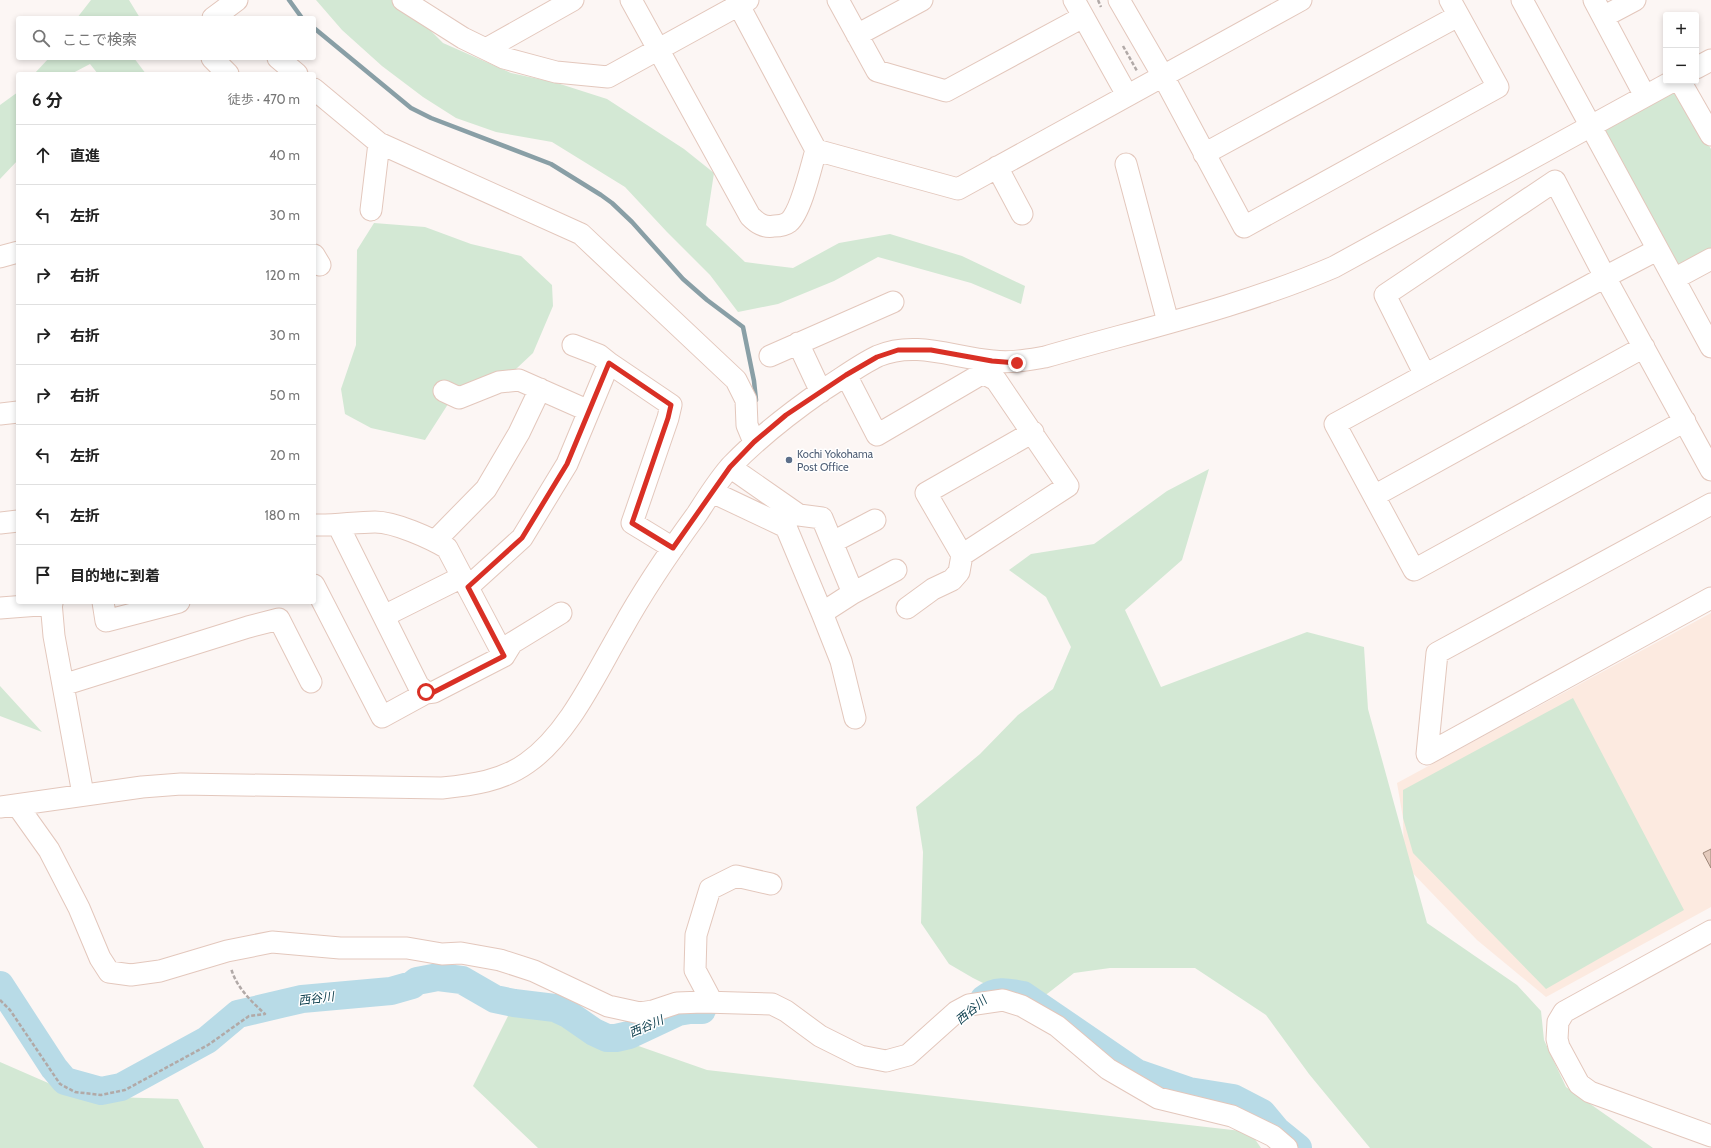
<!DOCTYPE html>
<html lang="ja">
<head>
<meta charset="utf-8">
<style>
  body { margin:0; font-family:Cabin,"Noto Sans JP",sans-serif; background:#f6f6f6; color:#222 }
  .controls { position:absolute; right:12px; top:12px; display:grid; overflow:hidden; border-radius:4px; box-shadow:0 2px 6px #0003 }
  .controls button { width:36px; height:36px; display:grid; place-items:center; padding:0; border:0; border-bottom:1px solid #e0e0e0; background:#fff; color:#222; font:20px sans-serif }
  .stop { position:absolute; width:12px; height:12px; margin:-9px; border:3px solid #d93025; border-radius:50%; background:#fff }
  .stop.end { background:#d93025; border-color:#fff; box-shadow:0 1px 4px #0008 }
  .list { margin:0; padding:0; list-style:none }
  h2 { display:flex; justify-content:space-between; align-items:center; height:52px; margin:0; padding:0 16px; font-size:17px }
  h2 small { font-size:13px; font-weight:400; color:#767676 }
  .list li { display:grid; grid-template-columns:26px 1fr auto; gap:12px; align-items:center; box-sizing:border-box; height:60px; padding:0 16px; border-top:1px solid #e0e0e0 }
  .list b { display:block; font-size:15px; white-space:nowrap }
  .list em { font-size:13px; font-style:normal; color:#767676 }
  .icon { flex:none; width:22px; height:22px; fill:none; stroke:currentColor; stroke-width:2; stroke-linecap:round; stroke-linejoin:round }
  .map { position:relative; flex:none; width:1711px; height:1148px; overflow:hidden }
  .search { position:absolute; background:#fff; box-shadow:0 2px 6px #0003; left:16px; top:16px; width:300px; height:44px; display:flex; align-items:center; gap:10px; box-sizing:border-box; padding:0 14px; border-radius:4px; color:#767676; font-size:15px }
  .panel { position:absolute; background:#fff; box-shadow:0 2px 6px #0003; left:16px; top:72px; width:300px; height:532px; border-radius:4px }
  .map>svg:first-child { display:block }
</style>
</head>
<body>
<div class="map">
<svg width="1711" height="1148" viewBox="0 0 1711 1148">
  <rect width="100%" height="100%" fill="#fcf6f4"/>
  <!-- education -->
  <path fill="#fceae0" d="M1711,613V907L1546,997L1477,940L1404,864L1403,818L1397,783Z"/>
  <!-- green -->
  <path fill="#d3e8d4" d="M91,0H129L140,18H77Z
    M316,0H400L443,43L511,73L557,83L607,99L684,149L714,173L706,225L745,262L793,268L839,243L890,234L962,256L1025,286L1021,304L971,283L878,257L834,281L778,304L738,312L710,275L667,232L625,187L552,142L496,132L456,118L423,97L382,66L342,30Z
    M49,58H134L146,74H98L90,64L71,74H34Z
    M1677,89L1711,149V254L1676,274L1599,130Z
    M18,92V160L0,179V105Z
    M374,223L425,227L471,244L521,256L552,285L553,306L533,353L516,369L450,401L425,440L371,428L345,414L341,389L356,345L357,250Z
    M1209,469L1182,560L1125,610L1161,687L1307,632L1364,647L1368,709L1427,923L1517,985L1541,1011L1544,1040L1566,1087L1653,1148H1370L1309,1074L1266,1015L1195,968H1110L1074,973L1034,1004L997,990L973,978L949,964L921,923L923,852L916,807L980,754L1018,715L1053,689L1071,647L1046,597L1009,570L1031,554L1094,544L1167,491Z
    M0,686L42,732L0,716Z
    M1573,698L1684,910L1546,989L1413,853L1403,818V790Z
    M530,1008L707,1070L1250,1132L1261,1148H538L473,1086L509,1014Z
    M0,1062L78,1096L178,1099L204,1148H0Z"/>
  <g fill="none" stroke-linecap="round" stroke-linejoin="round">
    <!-- stream -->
    <path stroke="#899fa6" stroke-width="4.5" d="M289,0L302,18
      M314,28L411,108L431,118L551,164L601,195L612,203L632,222L683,279L707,300L743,327L754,381L756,400"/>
    <!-- river -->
    <path stroke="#b8dbe7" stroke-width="28" d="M0,985L54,1068L65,1081L101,1091L121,1087L207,1040L238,1014L302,999L391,991L412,985L417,981L438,977L462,980L495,999L514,1003L555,1008L568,1014L594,1032L607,1038H616L629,1035L678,1012L690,1010H702
      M984,999C996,989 1008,992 1023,995L1137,1073L1189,1091L1233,1098L1262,1113L1277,1131L1298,1148"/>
  </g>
  <!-- building -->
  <path fill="#e4cabc" stroke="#9e8678" d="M1711,849V868L1703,853Z"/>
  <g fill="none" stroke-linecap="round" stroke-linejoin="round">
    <defs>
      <path id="minor" d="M403,0L463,38L504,58L556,72L608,77L748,0
        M631,0L750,216C757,223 764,228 774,226C779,226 785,225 789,222C801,212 811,167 816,150
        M736,0L816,150L958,189L1301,0
        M838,0L877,71L946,91L1083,17
        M1074,0L1127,95
        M1119,0L1163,76L1244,227L1498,87L1450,0
        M1522,0L1711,347
        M1594,0L1645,96
        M1603,17L1635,0
        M213,18L237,0
        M857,35L922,0
        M486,49L573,0
        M212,58L228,74
        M278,58L297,74
        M1696,68L1711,60
        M1680,81L1711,135
        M314,89L379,143L581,234L736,380L746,400L747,425L754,442
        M1204,154L1458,16
        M1126,164L1168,322
        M997,167L1022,214
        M371,210L379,143
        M1657,250L1605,277L1335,424L1414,570L1685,421
        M314,255L320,265
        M0,257L18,252
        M1674,279L1711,259
        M798,343L821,392
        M573,345L599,355L609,363
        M770,356L893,302
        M992,361L983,373L996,380L1068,486L962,555L926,493L1033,432
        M846,375L877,435L983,373
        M1425,375L1385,295L1555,181L1605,277L1711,470
        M444,391L459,398L499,382L519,380L589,411
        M0,414L18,412
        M730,467L799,515L822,518L853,593L896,570
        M712,492L786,527L822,613L853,593
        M1374,496L1644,347
        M1711,504L1437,653L1427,754L1711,598
        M0,523L18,521
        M314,525C334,526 355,522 375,522C395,522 430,538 447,548L504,656
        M338,525L418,685L426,693L434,692L504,656L512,643L561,613
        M435,541L486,489L519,433L540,389
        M833,542L875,520
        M314,585L382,717L426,693
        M468,587L522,538L567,464L609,363L671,405L668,418L632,523L673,548
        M51,602L54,636L83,794
        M103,602L106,621L179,602
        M0,608L52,604
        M907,608L933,589L952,580L959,572L962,555
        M822,613L841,661L855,718
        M384,616L462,577
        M63,685L248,627L279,619L311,682
        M17,805L49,850L79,908L100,958L109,972L131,975L160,971L227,951L272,942L340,948H407L442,954L461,953L500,960L534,971L608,1006L640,1013L653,1011L677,1003L703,1002L772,1004L786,1011L820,1036L860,1056L886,1061L908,1055L956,1012L969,1005L1003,1000L1022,1006L1057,1026L1108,1069L1158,1098L1232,1116L1273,1136L1287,1148
        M0,807L142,787L181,784L442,788C472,785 502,781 527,763C569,734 596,673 622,629C644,589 670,551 697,514C708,497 719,479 732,465C760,436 790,413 823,390C841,379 859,365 878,356C916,340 954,358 993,361C1012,363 1027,360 1045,357C1142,329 1241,307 1334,267L1673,81
        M1711,931L1564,1012L1558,1022L1557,1039L1559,1047L1579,1084L1590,1092L1711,1136
        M712,1002L695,970L696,935L710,889L736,876L771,884"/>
    </defs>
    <!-- minor casing -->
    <use href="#minor" stroke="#e3c7bc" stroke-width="23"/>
    <!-- path -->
    <path stroke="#b1a9a7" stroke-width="2.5" stroke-dasharray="4 2" stroke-linecap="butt" d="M1098,0L1101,7
      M1123,46L1137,71
      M0,1000L10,1010L60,1084L75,1092L101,1095L125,1090L208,1045L249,1016L265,1014C251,1001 236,987 231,968"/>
    <!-- minor -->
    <use href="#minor" stroke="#fff" stroke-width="21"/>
  </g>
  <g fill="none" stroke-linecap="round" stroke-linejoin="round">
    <!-- route -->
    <path stroke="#d93025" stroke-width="5" d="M426,692H434L504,656L468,587L522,538L567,464L609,363L671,405L668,418L632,523L673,548L730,467L754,442L786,415L846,375L877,357L898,350H931L992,361L1017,363"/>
  </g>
  <!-- markers -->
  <circle fill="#5c6f8a" stroke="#fff" stroke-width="1.5" cx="789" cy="460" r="4"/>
  <g text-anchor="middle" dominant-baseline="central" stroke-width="3" stroke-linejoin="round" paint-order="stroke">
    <!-- service labels -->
    <g font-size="11" fill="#4e5e75" stroke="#fff" text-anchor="start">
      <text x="797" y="454">Kochi Yokohama<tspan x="797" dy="13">Post Office</tspan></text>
    </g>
    <!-- water labels -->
    <g font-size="12" font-style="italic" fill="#104150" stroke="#fff">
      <text transform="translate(316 998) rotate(-7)">西谷川</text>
      <text transform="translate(971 1010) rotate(-40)">西谷川</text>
      <text transform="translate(646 1026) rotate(-23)">西谷川</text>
    </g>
  </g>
</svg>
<div class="controls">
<button>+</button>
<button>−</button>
</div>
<div class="stop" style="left:426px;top:692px"></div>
<div class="stop end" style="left:1017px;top:363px"></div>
<div class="search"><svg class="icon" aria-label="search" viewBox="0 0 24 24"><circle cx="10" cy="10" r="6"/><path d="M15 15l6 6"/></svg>ここで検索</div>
<section class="panel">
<h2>6 分<small>徒歩 · 470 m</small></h2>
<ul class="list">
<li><svg class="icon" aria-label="ahead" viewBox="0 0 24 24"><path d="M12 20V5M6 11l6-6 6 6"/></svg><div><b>直進</b></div><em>40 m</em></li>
<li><svg class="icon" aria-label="left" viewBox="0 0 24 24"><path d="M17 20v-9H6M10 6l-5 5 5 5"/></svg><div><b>左折</b></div><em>30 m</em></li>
<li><svg class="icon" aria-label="right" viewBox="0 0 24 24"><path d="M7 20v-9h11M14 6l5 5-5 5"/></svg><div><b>右折</b></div><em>120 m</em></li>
<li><svg class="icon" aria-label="right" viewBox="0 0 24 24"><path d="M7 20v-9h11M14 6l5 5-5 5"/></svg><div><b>右折</b></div><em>30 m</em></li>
<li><svg class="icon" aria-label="right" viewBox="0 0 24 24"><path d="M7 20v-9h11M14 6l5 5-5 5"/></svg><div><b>右折</b></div><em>50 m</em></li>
<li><svg class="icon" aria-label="left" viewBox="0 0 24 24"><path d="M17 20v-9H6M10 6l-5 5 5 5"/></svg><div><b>左折</b></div><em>20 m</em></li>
<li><svg class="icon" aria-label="left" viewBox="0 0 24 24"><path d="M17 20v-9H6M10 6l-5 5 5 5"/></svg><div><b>左折</b></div><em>180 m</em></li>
<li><svg class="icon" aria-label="arrive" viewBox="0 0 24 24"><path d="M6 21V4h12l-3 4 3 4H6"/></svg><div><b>目的地に到着</b></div></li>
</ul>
</section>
</div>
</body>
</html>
